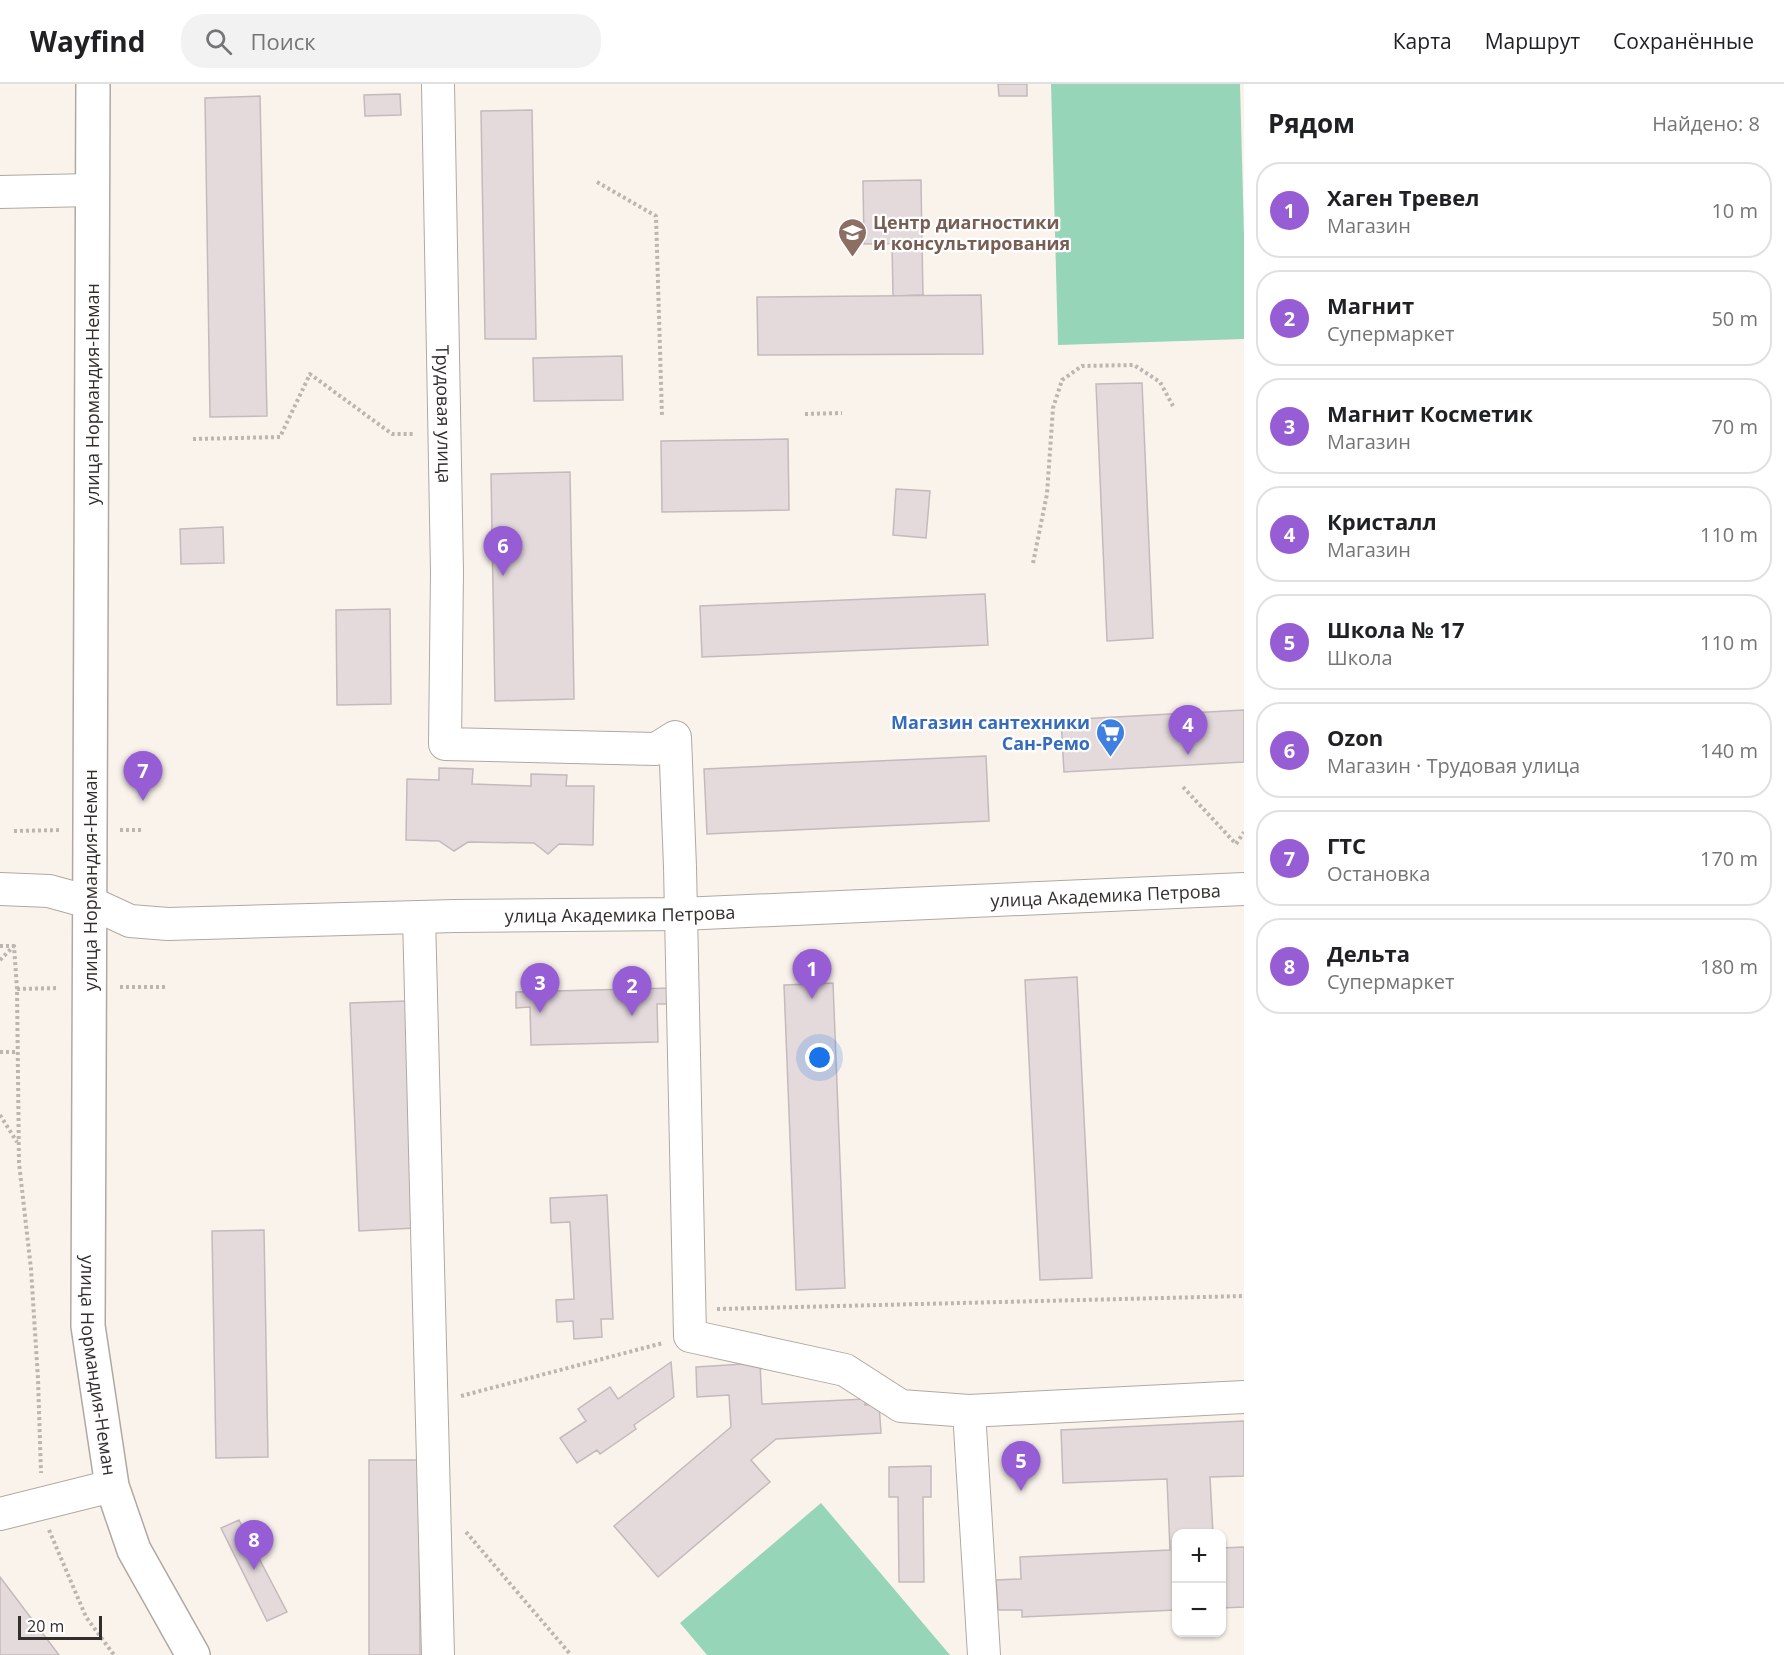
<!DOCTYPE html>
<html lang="ru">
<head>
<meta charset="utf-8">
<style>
  body { margin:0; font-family:"Open Sans",sans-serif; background:#f2f2f2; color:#202124 }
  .controls { position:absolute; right:18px; bottom:18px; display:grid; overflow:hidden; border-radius:12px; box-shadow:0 2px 4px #0004 }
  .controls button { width:54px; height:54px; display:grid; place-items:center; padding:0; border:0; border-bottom:2px solid #e0e0e0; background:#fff; color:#202124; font:30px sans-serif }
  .scale { position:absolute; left:18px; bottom:15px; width:84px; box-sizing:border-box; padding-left:6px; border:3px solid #312e2c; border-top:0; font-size:16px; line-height:21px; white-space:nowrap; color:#312e2c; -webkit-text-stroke:4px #fff; paint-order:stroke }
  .you { position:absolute; left:820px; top:974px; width:21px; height:21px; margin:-15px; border:4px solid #fff; border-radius:50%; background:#1a73e8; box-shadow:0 0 0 9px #1a73e833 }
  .badge { display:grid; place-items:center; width:39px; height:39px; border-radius:50%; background:#965dd5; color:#fff; font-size:20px; font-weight:700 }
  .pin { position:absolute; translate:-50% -50px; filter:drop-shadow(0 2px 3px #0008) }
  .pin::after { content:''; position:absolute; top:32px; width:21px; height:18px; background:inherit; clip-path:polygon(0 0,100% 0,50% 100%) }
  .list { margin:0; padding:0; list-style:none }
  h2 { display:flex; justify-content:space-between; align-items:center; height:78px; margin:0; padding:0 24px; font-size:26px }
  h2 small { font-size:20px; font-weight:400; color:#757577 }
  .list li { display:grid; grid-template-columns:39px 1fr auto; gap:18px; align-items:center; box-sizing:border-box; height:96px; margin:0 12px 12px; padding:0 12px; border:2px solid #e0e0e0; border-radius:24px }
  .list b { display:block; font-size:22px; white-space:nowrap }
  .list p { margin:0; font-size:20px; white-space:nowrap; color:#757577 }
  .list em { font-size:20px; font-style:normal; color:#757577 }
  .icon { flex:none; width:33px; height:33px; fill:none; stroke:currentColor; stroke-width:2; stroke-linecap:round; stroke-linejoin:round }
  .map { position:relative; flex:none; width:1244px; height:1571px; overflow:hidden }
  header { display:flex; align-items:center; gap:36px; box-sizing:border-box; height:84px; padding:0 30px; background:#fff; border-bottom:2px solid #e0e0e0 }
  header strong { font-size:28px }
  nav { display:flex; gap:33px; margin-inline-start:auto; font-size:21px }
  .search { width:420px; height:54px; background:#f2f2f2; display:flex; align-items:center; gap:15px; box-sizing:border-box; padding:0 21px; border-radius:24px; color:#757577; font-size:22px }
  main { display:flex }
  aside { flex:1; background:#fff }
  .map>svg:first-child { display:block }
</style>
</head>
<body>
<header>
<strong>Wayfind</strong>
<div class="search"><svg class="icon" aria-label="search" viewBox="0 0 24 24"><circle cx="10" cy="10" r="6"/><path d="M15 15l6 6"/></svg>Поиск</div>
<nav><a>Карта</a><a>Маршрут</a><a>Сохранённые</a></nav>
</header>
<main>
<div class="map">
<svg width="1244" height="1571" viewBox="0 0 1244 1571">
  <rect width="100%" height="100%" fill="#faf3ec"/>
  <!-- green -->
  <path fill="#97d5b8" d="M1051,0H1240L1244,151V255L1058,261Z
    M821,1419L950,1571H707L680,1539Z"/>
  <!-- building -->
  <path fill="#e4dadc" stroke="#c4babc" stroke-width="1.5" d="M998,0H1027V12H999Z
    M400,10L401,31L365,32L364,11Z
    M260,12L267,332L210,333L205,14Z
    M532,26L536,255H485L481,27Z
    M921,96L922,159L864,160L863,97Z
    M892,159H922L923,211L893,212Z
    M981,211L983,270L758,271L757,213Z
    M622,272L623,316L534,317L533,274Z
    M1142,299L1153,554L1107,557L1096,300Z
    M788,355L789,426L662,428L661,357Z
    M570,388L574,615L495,617L491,390Z
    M896,405L930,407L926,454L893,451Z
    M223,443L224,479L181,480L180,445Z
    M985,510L988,561L702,573L700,522Z
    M390,525L391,620L337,621L336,526Z
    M1244,626V678L1064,688L1061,636Z
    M986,672L989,737L707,750L704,685Z
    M439,684L473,685L472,700L531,702V690L567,691L566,702H594L593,761L559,760L548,770L534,759L468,758L454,767L439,757L406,756L407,695L439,696Z
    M1077,893L1092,1194L1040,1196L1025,896Z
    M833,899L845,1204L796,1206L784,901Z
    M671,904V920H657L658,958L531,961L530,923L516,924V908Z
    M406,917L415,1144L359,1147L350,919Z
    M607,1111L613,1235H601L602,1253L574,1255L573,1237L557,1238L556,1216L574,1215L570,1138L551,1139L550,1114Z
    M264,1146L268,1373L216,1374L212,1147Z
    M671,1278L674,1313L634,1341L636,1345L600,1370L597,1366L577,1379L560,1354L586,1337L578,1325L610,1303L618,1315Z
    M760,1279L762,1320L865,1315V1321L879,1320L881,1349L776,1355L751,1376L770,1398L658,1493L614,1442L731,1343L729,1311L697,1313L696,1283Z
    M1244,1337V1392L1210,1393L1213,1450H1176V1526L1022,1533V1526H998L996,1496L1021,1495L1020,1473L1170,1466L1167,1395L1063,1399L1061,1346Z
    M369,1376H419L420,1571H369Z
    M931,1382V1413H923L924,1498H899L898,1413H889V1383Z
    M239,1436L287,1528L267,1537L221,1444Z
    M1244,1463V1523L1222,1524V1464Z
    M0,1493L59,1571H0Z"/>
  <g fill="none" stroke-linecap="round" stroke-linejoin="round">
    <defs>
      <g id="minor">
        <path id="s1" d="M438,0L447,488L445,660L656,665L675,653L680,783L690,1252L845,1286L901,1322L969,1327L1244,1313"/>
        <path d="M0,108L92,106"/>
        <path id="s2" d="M0,805L49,807L89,818L130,837L168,840L455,832L681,830L1244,805"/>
        <path d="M419,833L438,1571"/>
        <path d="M969,1327L984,1571"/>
        <path d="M0,1430L112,1402"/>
      </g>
      <g id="major">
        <path id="s3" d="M93,0L88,1242L112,1402L134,1466L193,1571"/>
      </g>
    </defs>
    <!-- minor casing -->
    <use href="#minor" stroke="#b0a9a3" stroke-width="34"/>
    <!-- major casing -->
    <use href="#major" stroke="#b0a9a3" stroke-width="36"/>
    <!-- path -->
    <path stroke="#bcb6b1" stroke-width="4" stroke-dasharray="3 3" stroke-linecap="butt" d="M597,98L656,132L662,332
      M805,330L842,329
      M193,355L280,353L310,290L392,350H415
      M1033,479L1047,410L1053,324L1062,296L1082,282L1134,281L1160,298L1173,322
      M1183,703L1236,760L1244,748
      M120,746H143
      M14,747L62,746
      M0,862H14
      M0,876L14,862L17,905L19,1079L31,1185L38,1295L41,1389
      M120,903H168
      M17,905L59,904
      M0,968H17
      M0,1031L17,1058
      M717,1225L1244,1212
      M461,1312L663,1259
      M49,1446L86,1533L114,1571
      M466,1448L571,1571"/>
    <!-- minor -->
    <use href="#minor" stroke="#fff" stroke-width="32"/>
    <!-- major -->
    <use href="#major" stroke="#fff" stroke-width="33"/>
  </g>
  <!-- icons -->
  <defs>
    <symbol id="school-pin" viewBox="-11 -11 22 30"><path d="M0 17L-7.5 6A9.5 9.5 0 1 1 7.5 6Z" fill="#8d6e63" stroke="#fff"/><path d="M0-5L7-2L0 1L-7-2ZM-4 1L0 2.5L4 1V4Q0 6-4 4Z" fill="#fff"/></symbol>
    <symbol id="supermarket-pin" viewBox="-11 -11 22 30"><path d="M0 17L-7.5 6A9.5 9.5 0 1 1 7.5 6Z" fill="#3f7fe0" stroke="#fff"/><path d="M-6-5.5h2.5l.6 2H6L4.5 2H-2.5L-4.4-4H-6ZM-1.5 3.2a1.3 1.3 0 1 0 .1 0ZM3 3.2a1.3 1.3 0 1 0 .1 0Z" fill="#fff"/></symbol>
  </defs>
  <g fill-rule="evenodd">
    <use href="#school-pin" x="836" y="132" width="33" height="45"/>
    <use href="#supermarket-pin" x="1094" y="632" width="33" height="45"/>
  </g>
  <g text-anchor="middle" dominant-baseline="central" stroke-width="4.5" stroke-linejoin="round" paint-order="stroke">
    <!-- education labels -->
    <g font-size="18" font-weight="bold" fill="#785e54" stroke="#fff" text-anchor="start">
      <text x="873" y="138">Центр диагностики<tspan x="873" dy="21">и консультирования</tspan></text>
    </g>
    <!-- street labels -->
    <g font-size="18" fill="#312e2c" stroke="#fff">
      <text transform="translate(92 310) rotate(-90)">улица Нормандия-Неман</text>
      <text stroke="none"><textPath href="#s1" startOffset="330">Трудовая улица</textPath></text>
      <text transform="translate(90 796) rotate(-90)">улица Нормандия-Неман</text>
      <text stroke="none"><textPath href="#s2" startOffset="1112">улица Академика Петрова</textPath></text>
      <text stroke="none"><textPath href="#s2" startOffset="626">улица Академика Петрова</textPath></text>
      <text stroke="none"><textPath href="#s3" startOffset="1282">улица Нормандия-Неман</textPath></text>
    </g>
    <!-- shop labels -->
    <g font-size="18" font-weight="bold" fill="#366cbe" stroke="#fff" text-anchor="end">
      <text x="1090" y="638">Магазин сантехники<tspan x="1090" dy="21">Сан-Ремо</tspan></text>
    </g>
  </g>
</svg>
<div class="controls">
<button>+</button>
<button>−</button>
</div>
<div class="scale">20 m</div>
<div class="you"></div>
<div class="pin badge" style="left:812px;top:915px">1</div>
<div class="pin badge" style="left:632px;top:932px">2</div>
<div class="pin badge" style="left:540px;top:929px">3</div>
<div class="pin badge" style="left:1188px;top:671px">4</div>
<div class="pin badge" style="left:1021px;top:1407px">5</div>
<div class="pin badge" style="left:503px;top:492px">6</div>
<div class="pin badge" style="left:143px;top:717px">7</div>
<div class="pin badge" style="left:254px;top:1486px">8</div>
</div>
<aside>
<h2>Рядом<small>Найдено: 8</small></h2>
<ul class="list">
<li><span class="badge">1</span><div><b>Хаген Тревел</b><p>Магазин</p></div><em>10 m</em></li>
<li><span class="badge">2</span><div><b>Магнит</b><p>Супермаркет</p></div><em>50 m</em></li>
<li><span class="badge">3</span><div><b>Магнит Косметик</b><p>Магазин</p></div><em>70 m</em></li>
<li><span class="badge">4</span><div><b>Кристалл</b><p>Магазин</p></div><em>110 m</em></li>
<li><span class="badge">5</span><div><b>Школа № 17</b><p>Школа</p></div><em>110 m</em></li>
<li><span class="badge">6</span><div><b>Ozon</b><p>Магазин · Трудовая улица</p></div><em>140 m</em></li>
<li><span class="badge">7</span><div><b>ГТС</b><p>Остановка</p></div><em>170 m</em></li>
<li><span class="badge">8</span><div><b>Дельта</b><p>Супермаркет</p></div><em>180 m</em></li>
</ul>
</aside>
</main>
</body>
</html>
